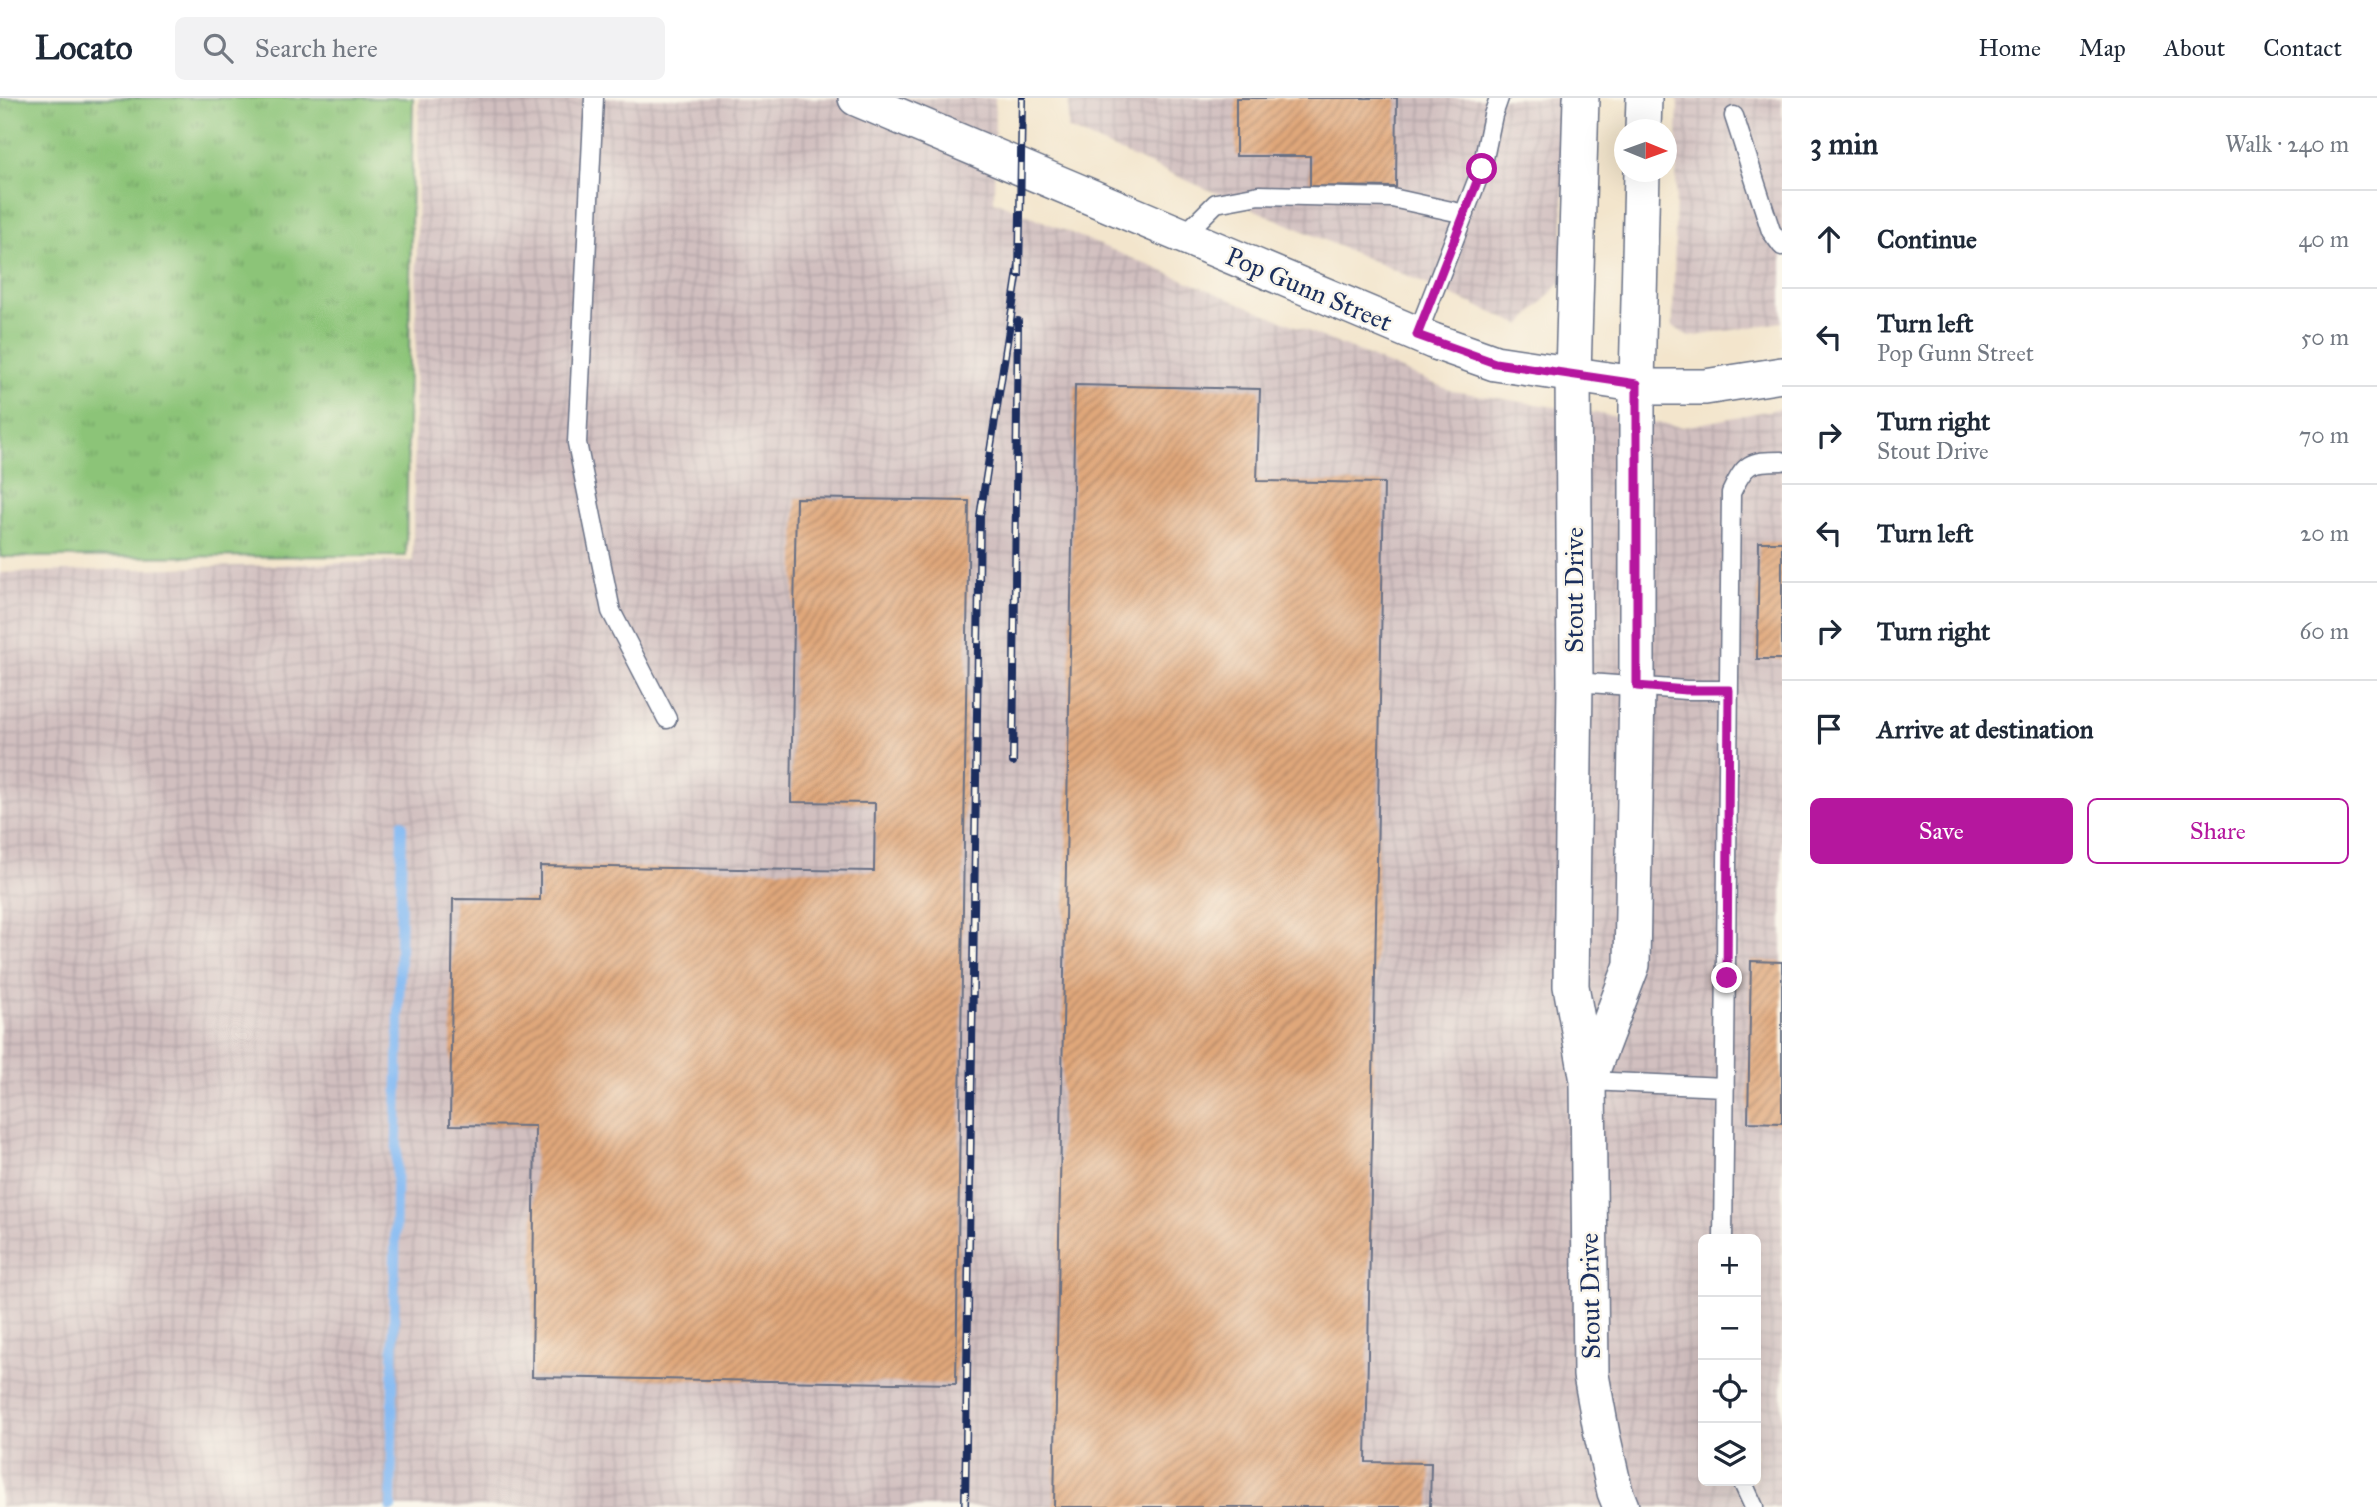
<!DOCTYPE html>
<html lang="en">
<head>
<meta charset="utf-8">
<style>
  body { margin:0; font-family:"IM FELL Great Primer",serif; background:#f2f2f3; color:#1f2937 }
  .controls { position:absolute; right:21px; bottom:21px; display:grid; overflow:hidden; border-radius:10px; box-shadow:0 7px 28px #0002 }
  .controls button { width:63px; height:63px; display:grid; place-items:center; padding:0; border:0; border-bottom:2px solid #e0e1e3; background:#fff; color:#1f2937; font:35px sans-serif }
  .compass { position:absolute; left:1614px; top:21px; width:63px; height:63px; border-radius:50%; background:#fff; box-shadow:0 7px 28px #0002; rotate:91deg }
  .stop { position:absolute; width:21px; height:21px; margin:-16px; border:5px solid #b5179e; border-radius:50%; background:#fff }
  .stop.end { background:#b5179e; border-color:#fff; box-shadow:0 2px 7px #0008 }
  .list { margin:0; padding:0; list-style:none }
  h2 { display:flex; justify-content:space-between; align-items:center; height:91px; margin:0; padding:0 28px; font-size:30px }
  h2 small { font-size:23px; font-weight:400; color:#747a83 }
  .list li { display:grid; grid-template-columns:46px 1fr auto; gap:21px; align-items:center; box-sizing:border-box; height:98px; padding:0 28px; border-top:2px solid #e0e1e3 }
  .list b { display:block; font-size:26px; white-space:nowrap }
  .list p { margin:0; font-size:23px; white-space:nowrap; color:#747a83 }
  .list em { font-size:23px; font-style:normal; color:#747a83 }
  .actions { display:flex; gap:14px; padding:21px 28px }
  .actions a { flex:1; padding:16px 0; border:2px solid #b5179e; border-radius:10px; text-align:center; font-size:24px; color:#b5179e }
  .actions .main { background:#b5179e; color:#fff }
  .icon { flex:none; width:38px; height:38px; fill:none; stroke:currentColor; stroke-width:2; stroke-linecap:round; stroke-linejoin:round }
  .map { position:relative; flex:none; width:1782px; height:1409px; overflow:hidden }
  header { display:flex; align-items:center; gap:42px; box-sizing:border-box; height:98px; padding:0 35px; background:#fff; border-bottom:2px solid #e0e1e3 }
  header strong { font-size:33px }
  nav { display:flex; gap:38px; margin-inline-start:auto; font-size:24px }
  .search { width:490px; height:63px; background:#f2f2f3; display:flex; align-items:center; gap:18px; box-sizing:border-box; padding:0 24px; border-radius:10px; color:#747a83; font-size:26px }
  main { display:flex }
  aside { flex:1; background:#fff }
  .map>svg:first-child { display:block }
</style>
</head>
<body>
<header>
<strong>Locato</strong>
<div class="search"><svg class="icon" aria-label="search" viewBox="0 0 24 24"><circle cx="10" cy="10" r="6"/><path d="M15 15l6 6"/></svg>Search here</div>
<nav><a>Home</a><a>Map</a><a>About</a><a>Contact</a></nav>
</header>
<main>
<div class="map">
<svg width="1782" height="1409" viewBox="0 0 1782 1409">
  <defs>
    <pattern id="industrial-grid" width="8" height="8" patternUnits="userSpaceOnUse" patternTransform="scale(1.75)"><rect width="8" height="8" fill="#d1bfbf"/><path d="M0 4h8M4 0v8" fill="none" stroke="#b3a4a7"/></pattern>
    <pattern id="grass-tufts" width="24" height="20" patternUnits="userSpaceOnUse" patternTransform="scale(1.75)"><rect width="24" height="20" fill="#8cc478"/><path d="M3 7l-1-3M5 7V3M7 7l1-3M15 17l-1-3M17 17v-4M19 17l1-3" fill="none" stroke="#72a066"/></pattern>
    <pattern id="building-hatch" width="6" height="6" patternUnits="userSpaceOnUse" patternTransform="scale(1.75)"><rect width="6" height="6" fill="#e0a77a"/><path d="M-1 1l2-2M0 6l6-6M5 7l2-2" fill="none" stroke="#b58867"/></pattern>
  </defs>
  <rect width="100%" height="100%" fill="#fbf7ec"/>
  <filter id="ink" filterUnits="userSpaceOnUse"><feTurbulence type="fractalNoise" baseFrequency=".0143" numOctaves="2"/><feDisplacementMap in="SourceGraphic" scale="14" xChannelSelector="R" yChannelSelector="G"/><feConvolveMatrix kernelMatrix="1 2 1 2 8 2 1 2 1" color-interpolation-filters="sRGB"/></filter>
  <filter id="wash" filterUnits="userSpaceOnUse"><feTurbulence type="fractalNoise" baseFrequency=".00686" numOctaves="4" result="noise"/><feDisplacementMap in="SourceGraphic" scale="28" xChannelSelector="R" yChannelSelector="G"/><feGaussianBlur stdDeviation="1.57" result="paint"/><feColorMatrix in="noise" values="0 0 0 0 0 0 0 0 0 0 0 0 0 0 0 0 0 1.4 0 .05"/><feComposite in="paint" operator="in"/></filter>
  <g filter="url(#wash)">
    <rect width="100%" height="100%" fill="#f3e5cc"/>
    <!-- industrial -->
    <path fill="url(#industrial-grid)" fill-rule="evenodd" d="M419,0H995L994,103L1452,293L1683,329L1782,310V1409H0V475L413,463ZM1703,1141H1756V1383H1703Z
      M1069,0H1565L1562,183L1521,227L1068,31Z
      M1678,0H1782V224L1689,239L1673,228Z"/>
    <!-- grass -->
    <path fill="url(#grass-tufts)" stroke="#547a6b" stroke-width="2" d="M0,0H413L406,458L0,459Z"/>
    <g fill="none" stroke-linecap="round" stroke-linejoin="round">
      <!-- stream -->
      <path stroke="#84baf3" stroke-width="10" d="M391,1409L402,726"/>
    </g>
    <g id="blocks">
      <!-- building -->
      <path fill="url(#building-hatch)" d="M1236,0H1397L1396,89L1310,88V58H1236Z
        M1075,287L1260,291L1257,383L1384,385L1366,1364L1431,1365L1430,1409H1054Z
        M796,400L969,403L956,1286L532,1279L535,1028L450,1027L453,801L540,802V768L874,773L875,705L791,704Z
        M1759,444H1782V561H1757Z
        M1751,863L1782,864V1025L1748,1024Z"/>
    </g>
  </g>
  <g filter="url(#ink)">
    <use href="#blocks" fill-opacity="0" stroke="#676f84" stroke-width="2"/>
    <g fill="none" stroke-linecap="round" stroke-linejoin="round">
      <defs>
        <path id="service" d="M594,0L577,345L611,513L667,621
          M1734,18L1771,133L1782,148
          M1183,138L1216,105L1259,97L1392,100L1465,116
          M1417,237L1482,70L1493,17L1499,0
          M1575,584L1686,592H1729
          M1588,983L1725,989
          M1723,1141L1731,395C1745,365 1749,363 1782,363
          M1742,1383L1754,1409"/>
        <path id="minor" d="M856,0L1433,243L1495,265L1655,289H1705L1782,277
          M1581,0L1573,276L1575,584L1571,888L1588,983L1591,1277L1602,1337L1615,1394L1621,1409
          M1643,32L1644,0
          M1588,983L1632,867L1637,588V286L1642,74"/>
      </defs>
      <!-- service casing -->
      <use href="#service" stroke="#676f84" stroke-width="21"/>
      <!-- minor casing -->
      <use href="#minor" stroke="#676f84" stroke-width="38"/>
      <!-- service -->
      <use href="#service" stroke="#fff" stroke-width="18"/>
      <!-- minor -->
      <use href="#minor" stroke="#fff" stroke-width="35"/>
      <defs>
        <path id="rail" d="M1019,177L1022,0
          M1013,664L1018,223
          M965,1409L980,418L1019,167"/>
      </defs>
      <!-- rail casing -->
      <use href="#rail" stroke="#1b2f5e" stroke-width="8"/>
      <!-- rail -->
      <use href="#rail" stroke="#fbf7ec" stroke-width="5" stroke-dasharray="16" stroke-linecap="butt"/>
    </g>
  </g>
  <g fill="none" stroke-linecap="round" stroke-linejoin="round" filter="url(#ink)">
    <!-- route -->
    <path stroke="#b5179e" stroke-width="9" d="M1482,71L1417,237L1495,265L1637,286V588L1686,592H1729L1727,880"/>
  </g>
  <g text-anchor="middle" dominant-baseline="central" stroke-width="5" stroke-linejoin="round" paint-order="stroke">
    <!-- street labels -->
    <g font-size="26" fill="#1b2f5e" stroke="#fbf7ec">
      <text transform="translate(1309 191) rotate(23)">Pop Gunn Street</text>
      <text transform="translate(1574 492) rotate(-90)">Stout Drive</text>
      <text transform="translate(1590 1198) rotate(-91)">Stout Drive</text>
    </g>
  </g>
</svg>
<div class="controls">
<button>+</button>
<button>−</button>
<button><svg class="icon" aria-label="locate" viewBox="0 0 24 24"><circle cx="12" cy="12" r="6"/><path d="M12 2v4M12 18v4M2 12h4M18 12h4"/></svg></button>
<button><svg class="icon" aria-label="layers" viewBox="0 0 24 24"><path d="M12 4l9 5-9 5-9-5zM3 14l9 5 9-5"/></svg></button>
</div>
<svg class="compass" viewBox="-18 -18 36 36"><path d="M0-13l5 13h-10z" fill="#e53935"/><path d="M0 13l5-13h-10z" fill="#747a83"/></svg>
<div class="stop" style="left:1482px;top:71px"></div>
<div class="stop end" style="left:1727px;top:880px"></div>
</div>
<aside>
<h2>3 min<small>Walk · 240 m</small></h2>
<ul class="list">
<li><svg class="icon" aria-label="ahead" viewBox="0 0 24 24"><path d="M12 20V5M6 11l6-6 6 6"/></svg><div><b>Continue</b></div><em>40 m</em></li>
<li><svg class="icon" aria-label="left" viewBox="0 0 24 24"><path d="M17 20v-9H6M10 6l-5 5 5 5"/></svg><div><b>Turn left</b><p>Pop Gunn Street</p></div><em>50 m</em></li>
<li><svg class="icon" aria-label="right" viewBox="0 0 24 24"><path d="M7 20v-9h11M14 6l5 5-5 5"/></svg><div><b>Turn right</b><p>Stout Drive</p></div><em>70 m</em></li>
<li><svg class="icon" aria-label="left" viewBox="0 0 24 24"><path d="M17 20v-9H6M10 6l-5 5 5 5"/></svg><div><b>Turn left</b></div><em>20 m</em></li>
<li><svg class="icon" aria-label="right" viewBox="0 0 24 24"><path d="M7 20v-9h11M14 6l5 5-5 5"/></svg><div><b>Turn right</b></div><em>60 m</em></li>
<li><svg class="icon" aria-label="arrive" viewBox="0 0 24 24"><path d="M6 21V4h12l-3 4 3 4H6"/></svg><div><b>Arrive at destination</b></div></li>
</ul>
<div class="actions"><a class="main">Save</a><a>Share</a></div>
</aside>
</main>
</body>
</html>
